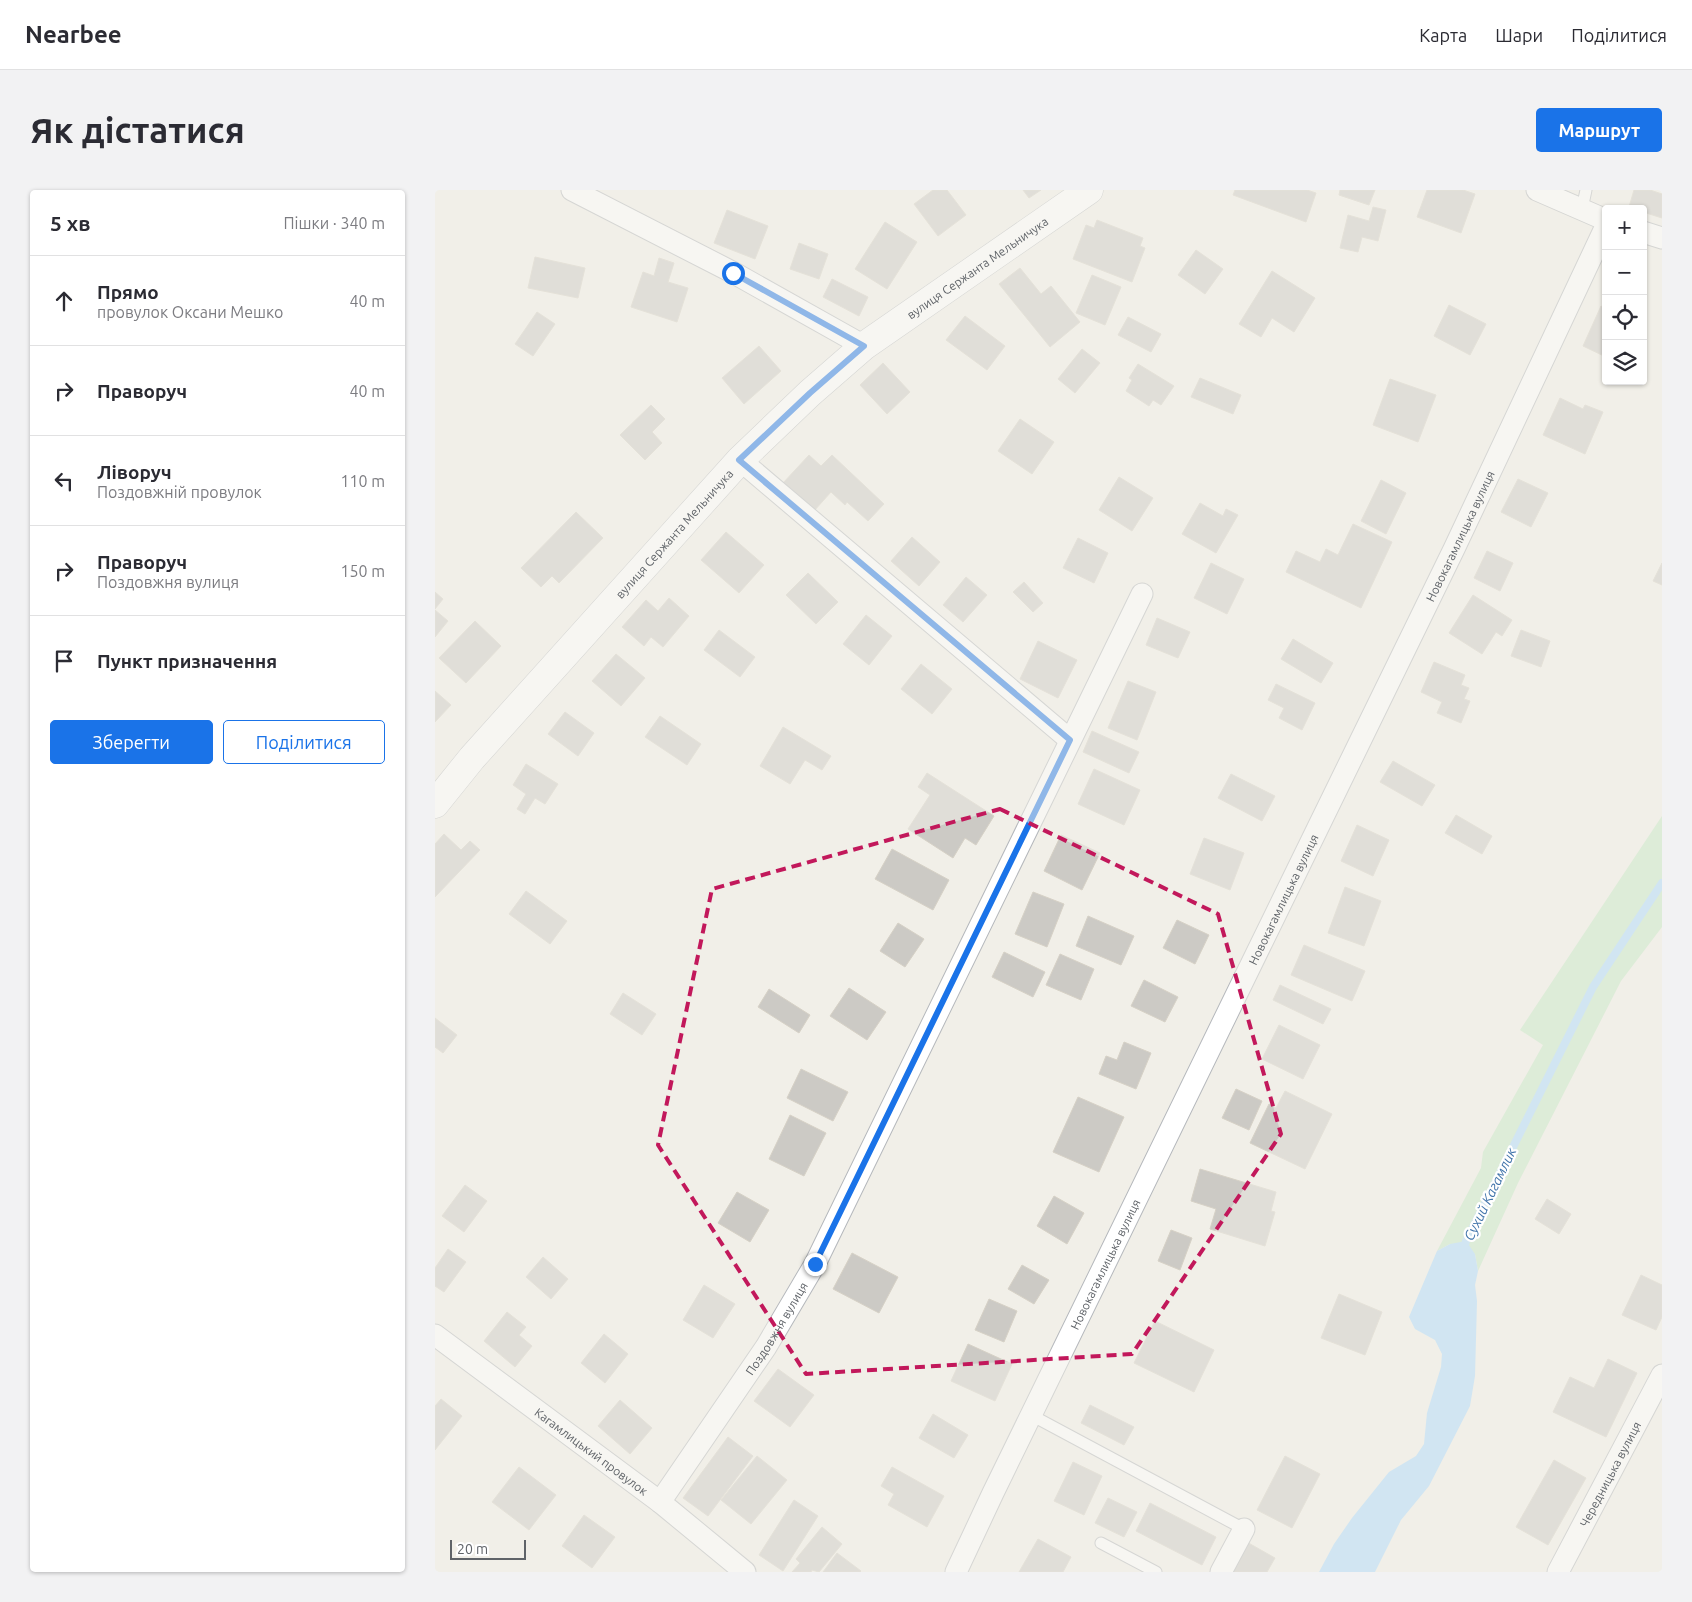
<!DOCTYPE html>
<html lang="uk">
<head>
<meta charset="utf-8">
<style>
  body { margin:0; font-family:Ubuntu,sans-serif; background:#f2f2f3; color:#2b2b33 }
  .controls { position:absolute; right:15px; top:15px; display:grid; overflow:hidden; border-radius:5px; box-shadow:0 1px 4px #0004 }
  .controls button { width:45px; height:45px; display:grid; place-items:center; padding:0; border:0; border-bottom:1px solid #e1e1e2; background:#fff; color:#2b2b33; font:25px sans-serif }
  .scale { position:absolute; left:15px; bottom:12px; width:76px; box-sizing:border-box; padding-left:5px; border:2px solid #5f6368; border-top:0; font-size:14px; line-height:18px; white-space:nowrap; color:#5f6368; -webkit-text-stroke:4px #fff; paint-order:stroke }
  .stop { position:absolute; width:15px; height:15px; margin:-11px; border:4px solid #1a73e8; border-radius:50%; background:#fff }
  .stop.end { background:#1a73e8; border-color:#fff; box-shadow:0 1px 5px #0008 }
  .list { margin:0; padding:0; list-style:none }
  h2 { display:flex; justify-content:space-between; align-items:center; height:65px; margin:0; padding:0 20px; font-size:21px }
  h2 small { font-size:16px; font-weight:400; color:#7c7c81 }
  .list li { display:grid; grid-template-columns:32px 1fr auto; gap:15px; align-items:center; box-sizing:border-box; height:90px; padding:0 20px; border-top:1px solid #e1e1e2 }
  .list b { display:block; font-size:19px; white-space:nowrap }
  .list p { margin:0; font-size:16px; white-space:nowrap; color:#7c7c81 }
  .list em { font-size:16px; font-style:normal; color:#7c7c81 }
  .actions { display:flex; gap:10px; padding:15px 20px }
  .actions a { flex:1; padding:11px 0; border:1px solid #1a73e8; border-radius:5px; text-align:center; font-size:18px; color:#1a73e8 }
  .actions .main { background:#1a73e8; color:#fff }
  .icon { flex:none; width:28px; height:28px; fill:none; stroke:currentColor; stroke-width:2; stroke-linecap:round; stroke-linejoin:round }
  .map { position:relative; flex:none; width:1227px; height:1382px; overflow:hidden; border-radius:5px }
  header { display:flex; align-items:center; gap:30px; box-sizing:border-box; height:70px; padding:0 25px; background:#fff; border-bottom:1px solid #e1e1e2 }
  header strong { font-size:24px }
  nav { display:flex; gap:28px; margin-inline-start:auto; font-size:18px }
  .intro { display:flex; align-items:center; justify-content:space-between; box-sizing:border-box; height:120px; padding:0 30px }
  h1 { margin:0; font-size:35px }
  .button { padding:12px 22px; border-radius:5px; background:#1a73e8; color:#fff; font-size:18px; font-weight:700 }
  main { display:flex; gap:30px; padding:0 30px }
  aside { flex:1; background:#fff; border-radius:5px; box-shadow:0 1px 4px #0004 }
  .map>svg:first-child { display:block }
</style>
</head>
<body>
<header>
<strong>Nearbee</strong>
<nav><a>Карта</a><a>Шари</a><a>Поділитися</a></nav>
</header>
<div class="intro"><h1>Як дістатися</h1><a class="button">Маршрут</a></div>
<main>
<aside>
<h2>5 хв<small>Пішки · 340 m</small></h2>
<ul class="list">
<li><svg class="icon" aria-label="ahead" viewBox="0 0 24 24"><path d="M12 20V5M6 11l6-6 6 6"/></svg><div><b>Прямо</b><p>провулок Оксани Мешко</p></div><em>40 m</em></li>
<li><svg class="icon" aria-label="right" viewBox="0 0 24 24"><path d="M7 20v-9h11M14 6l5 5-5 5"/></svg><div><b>Праворуч</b></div><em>40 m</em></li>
<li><svg class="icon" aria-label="left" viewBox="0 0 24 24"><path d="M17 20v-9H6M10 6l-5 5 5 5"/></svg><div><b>Ліворуч</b><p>Поздовжній провулок</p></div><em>110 m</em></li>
<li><svg class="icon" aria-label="right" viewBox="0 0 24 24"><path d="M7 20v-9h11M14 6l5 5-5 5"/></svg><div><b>Праворуч</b><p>Поздовжня вулиця</p></div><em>150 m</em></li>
<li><svg class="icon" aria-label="arrive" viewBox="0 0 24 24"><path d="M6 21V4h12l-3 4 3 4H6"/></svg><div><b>Пункт призначення</b></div></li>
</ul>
<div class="actions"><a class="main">Зберегти</a><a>Поділитися</a></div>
</aside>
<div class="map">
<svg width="1227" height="1382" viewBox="0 0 1227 1382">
  <rect width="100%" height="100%" fill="#f1efe8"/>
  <!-- green -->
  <path fill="#c5e8c5" d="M1227,626V737L1186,791L1083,993L1043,1081L1040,1064L1015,1054L1002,1061L1046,978L1048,962L1108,855L1085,840Z"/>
  <!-- water -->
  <path fill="#aadaff" d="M1031,1051L1040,1064L1043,1081L1040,1095L1042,1111L1040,1186L1035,1216L994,1296L966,1330L940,1382H884L899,1354L917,1328L954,1282L981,1266L989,1254L992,1223L1006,1177L1007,1164L1000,1150L980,1139L974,1127L1002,1061L1015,1054Z"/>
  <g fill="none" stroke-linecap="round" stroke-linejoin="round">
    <!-- stream -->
    <path stroke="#aadaff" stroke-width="8" d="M1029,1059L1031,1051L1158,797L1227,693"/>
  </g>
  <!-- building -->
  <path fill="#cccac5" stroke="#d6d1c6" d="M498,0H512L531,25L503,46L479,14Z
    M588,0H606L594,8Z
    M800,0H872L881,3L871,32L798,5Z
    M905,0H940L934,15L904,5Z
    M992,0H1028L1040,4L1026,43L982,27Z
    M1199,0H1215L1227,4V28L1208,22V19L1194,17Z
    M938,17L951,20L943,51L927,47L923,62L905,58L913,25L934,31Z
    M292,20L333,36L320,69L279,53Z
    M662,30L708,48L705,56L710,58L697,92L638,69L651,35L659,38Z
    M450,32L482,52L452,99L420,79Z
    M364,53L393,64L384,89L355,79Z
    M761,60L788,79L770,104L743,85Z
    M100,67L150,78L143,108L93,98Z
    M224,68L239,73L233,92L253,98L242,132L196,117L208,82L219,86Z
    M585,78L606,104L616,96L645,132L615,157L564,94Z
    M837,81L880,108L859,142L837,128L826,147L804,134Z
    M657,85L686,97L670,135L641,123Z
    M397,89L433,107L424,126L388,107Z
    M1014,115L1051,134L1035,165L999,146Z
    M1166,116L1171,119V167L1148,156Z
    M102,122L120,134L98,166L80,154Z
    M530,126L570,156L552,180L511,150Z
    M693,127L726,144L716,162L683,145Z
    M324,156L346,181L309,214L287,188Z
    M647,159L665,173L640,203L623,189Z
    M448,173L475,202L452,224L425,195Z
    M703,174L739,196L726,215L718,210L714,216L691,201L697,190L694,188Z
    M765,188L806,205L798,224L756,207Z
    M955,189L1001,205L983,252L938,235Z
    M1125,208L1148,219L1150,215L1168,222L1150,264L1108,245Z
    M216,215L230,229L217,242L227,253L210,270L185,245Z
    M585,229L619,252L597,284L563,261Z
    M374,265L386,276L397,265L449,314L433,331L412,312L410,315L396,302L379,321L348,293Z
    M684,287L718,308L697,341L664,320Z
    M1083,289L1113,303L1096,337L1066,322Z
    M946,290L971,303L951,344L926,331Z
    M765,313L788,326L791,319L803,325L781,363L747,344Z
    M141,322L168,348L124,393L117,386L106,397L86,378Z
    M918,334L957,352L926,418L851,382L861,361L885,372L891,359L903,365Z
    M291,342L329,375L304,403L266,370Z
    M477,347L505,372L484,396L456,371Z
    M643,348L673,363L659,393L628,378Z
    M1052,361L1078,373L1065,401L1039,388Z
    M776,373L809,389L792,424L759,408Z
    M1227,373V395L1218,391Z
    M373,383L403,412L381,434L351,405Z
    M531,387L552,405L528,432L508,415Z
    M589,392L608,413L598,422L578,402Z
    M0,402L8,409L0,419Z
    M1038,405L1077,430L1067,446L1061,442L1047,464L1014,443Z
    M234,408L254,426L228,457L216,447L209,456L187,437L211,410L223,421Z
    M0,420L13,431L0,447Z
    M431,425L457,446L434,475L408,454Z
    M722,428L755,442L743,468L711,455Z
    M40,431L66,456L31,493L4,468Z
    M284,440L320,467L305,487L269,460Z
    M1086,440L1115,451L1106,477L1076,466Z
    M858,449L898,473L886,493L846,469Z
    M603,451L642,470L623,508L585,489Z
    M181,464L210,488L186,516L157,491Z
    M999,472L1030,485L1026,495L1034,498L1029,509L1035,511L1026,533L1002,523L1007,512L986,502Z
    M486,474L517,499L497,524L466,499Z
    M693,491L721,502L702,550L673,538Z
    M841,494L880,513L867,540L844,528L849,518L833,510Z
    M0,501L16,515L0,532Z
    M130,522L159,543L143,566L113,544Z
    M225,526L266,554L252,575L210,547Z
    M348,537L396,566L387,580L370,570L355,594L325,576Z
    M657,541L704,562L694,583L648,562Z
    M958,571L1000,595L987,616L945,592Z
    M91,574L123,594L110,614L100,608L90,624L82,619L91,604L78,595Z
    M659,579L705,600L689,635L643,614Z
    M492,583L559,626L541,655L530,648L518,668L473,639L495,605L483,597Z
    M796,584L840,606L827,631L783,608Z
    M1021,625L1057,646L1047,664L1010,643Z
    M922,635L954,650L938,686L906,671Z
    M9,644L26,660L35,651L45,660L0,707V654Z
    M626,645L665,663L647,700L609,681Z
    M769,648L809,663L795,700L755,684Z
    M457,659L514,690L498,720L440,689Z
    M910,697L946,711L929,756L893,743Z
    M91,701L132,731L115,754L74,724Z
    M598,702L629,714L612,757L580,744Z
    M653,726L699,746L686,775L641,756Z
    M742,730L774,745L760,774L728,758Z
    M463,733L489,749L470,777L445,761Z
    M869,755L930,781L917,811L856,785Z
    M569,762L610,782L598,807L557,787Z
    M625,764L659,779L646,810L611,795Z
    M709,790L743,807L730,832L696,816Z
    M845,795L896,819L888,834L838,810Z
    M414,798L451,822L432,850L395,826Z
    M334,799L375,825L364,843L323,817Z
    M188,803L221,824L207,845L175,824Z
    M0,828L22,845L8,863L0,857Z
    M844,835L885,855L868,889L827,869Z
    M689,852L716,863L701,899L664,884L671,866L682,870Z
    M366,879L413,902L398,931L352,908Z
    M801,899L827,911L814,940L787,928Z
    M850,901L897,924L870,979L815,953L834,914L841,918Z
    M643,907L689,927L664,982L618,962Z
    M355,925L391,943L369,986L334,969Z
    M765,979L841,1002L836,1021L840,1022L830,1056L775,1039L781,1019L756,1011Z
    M30,995L52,1011L29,1042L7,1026Z
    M302,1002L334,1020L315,1052L283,1033Z
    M619,1006L649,1023L632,1054L602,1036Z
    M1112,1009L1136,1024L1124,1044L1100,1029Z
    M736,1040L757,1048L745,1080L723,1071Z
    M13,1059L31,1072L9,1102L0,1096V1078Z
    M417,1063L463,1087L444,1123L398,1099Z
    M108,1067L133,1089L116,1109L91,1087Z
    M587,1075L614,1090L599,1114L573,1099Z
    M1206,1085L1227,1095V1127L1221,1140L1187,1125Z
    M269,1095L300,1114L278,1148L248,1130Z
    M904,1104L947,1122L930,1165L886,1148Z
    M554,1109L582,1121L569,1152L540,1140Z
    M72,1122L91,1137L84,1145L97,1156L80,1177L49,1151Z
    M720,1131L779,1160L759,1202L699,1173Z
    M169,1144L193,1164L170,1193L146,1173Z
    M533,1154L577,1174L560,1211L516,1191Z
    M1173,1169L1202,1183L1171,1247L1118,1222L1135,1187L1159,1198Z
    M343,1179L379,1205L355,1237L319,1211Z
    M6,1209L27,1226L0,1260V1216Z
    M185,1210L217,1238L195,1264L163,1236Z
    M655,1215L699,1237L689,1255L646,1233Z
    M498,1224L533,1245L519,1268L484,1248Z
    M293,1247L318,1266L273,1326L248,1308Z
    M322,1266L352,1290L316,1334L286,1310Z
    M850,1266L885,1284L857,1338L822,1320Z
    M1119,1270L1151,1288L1113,1355L1081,1337Z
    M638,1272L667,1286L649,1325L619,1311Z
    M84,1277L121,1305L94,1340L57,1312Z
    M457,1277L509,1306L492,1337L453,1315L459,1304L446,1296Z
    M673,1308L702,1322L689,1347L660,1333Z
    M359,1310L383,1326L348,1381L324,1365Z
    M715,1313L781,1347L767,1375L701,1341Z
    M149,1325L180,1347L157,1378L127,1356Z
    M387,1337L407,1354L384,1382L377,1380L376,1382H357L365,1373L361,1369Z
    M603,1349L636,1367L628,1382H584Z
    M810,1351L840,1368L832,1382H798Z
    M402,1363L426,1381L425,1382H388Z"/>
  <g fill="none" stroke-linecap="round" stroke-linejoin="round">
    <defs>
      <path id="service" d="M1147,19L1151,0
        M596,1225L809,1339
        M666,1353L721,1382"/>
      <g id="minor">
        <path d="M137,0L299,83L429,156"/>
        <path d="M1102,0L1171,30"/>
        <path d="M1208,42L1227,48"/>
        <path d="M305,270L635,550"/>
        <path id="s1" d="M0,1145L225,1312L310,1382"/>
        <path id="s2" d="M225,1312L331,1157L380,1074L707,404"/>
        <path id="s3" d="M521,1382L558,1303L1019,359L1171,36"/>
        <path d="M786,1382L809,1339"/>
        <path id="s4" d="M1123,1382L1227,1185"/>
      </g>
      <g id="tertiary">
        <path id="s5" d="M0,614L37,568L305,270L375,203L429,156L654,0"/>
      </g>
    </defs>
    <!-- service casing -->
    <use href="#service" stroke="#b5b8bc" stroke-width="13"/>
    <!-- minor casing -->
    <use href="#minor" stroke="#b5b8bc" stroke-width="23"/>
    <!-- tertiary casing -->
    <use href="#tertiary" stroke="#b5b8bc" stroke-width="29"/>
    <!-- service -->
    <use href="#service" stroke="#fff" stroke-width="11"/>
    <!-- minor -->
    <use href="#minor" stroke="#fff" stroke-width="21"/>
    <!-- tertiary -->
    <use href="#tertiary" stroke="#fff" stroke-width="28"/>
  </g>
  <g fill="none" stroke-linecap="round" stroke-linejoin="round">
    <!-- route -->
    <path stroke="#1a73e8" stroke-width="6" d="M298,83L429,156L375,203L304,270L635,550L380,1074"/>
  </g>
  <!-- marked area -->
  <path d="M0 0H1227V1382H0ZM565,619L783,724L846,944L697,1164L371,1184L223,955L277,699Z" fill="#f1efe8" fill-opacity=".55" fill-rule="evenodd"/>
  <path fill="none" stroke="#c2185b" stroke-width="4" stroke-dasharray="10 6" stroke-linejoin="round" d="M565,619L783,724L846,944L697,1164L371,1184L223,955L277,699Z"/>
  <g text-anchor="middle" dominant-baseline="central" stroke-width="4.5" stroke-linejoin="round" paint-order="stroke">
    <!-- street labels -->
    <g font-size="12" fill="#5f6368" stroke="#fff">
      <text stroke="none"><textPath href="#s5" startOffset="766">вулиця Сержанта Мельничука</textPath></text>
      <text stroke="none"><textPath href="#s5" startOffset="361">вулиця Сержанта Мельничука</textPath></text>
      <text stroke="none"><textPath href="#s3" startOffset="1152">Новокагамлицька вулиця</textPath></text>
      <text stroke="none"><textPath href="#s3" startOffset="748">Новокагамлицька вулиця</textPath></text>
      <text stroke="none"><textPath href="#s3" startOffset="342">Новокагамлицька вулиця</textPath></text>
      <text stroke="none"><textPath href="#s2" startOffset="209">Поздовжня вулиця</textPath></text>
      <text stroke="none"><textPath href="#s1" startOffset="195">Кагамлицький провулок</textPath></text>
      <text stroke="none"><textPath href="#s4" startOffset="111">Чередницька вулиця</textPath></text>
    </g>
    <!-- water labels -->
    <g font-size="14" font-style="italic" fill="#4174aa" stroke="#fff">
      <text transform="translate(1055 1004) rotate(-64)">Сухий Кагамлик</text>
    </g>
  </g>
</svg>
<div class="controls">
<button>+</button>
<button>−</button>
<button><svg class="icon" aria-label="locate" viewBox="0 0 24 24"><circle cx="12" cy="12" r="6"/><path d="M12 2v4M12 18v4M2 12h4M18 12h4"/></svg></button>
<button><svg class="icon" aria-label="layers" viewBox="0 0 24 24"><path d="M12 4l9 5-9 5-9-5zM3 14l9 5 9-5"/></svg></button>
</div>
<div class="scale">20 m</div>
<div class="stop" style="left:298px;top:83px"></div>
<div class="stop end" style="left:380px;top:1074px"></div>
</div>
</main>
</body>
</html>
